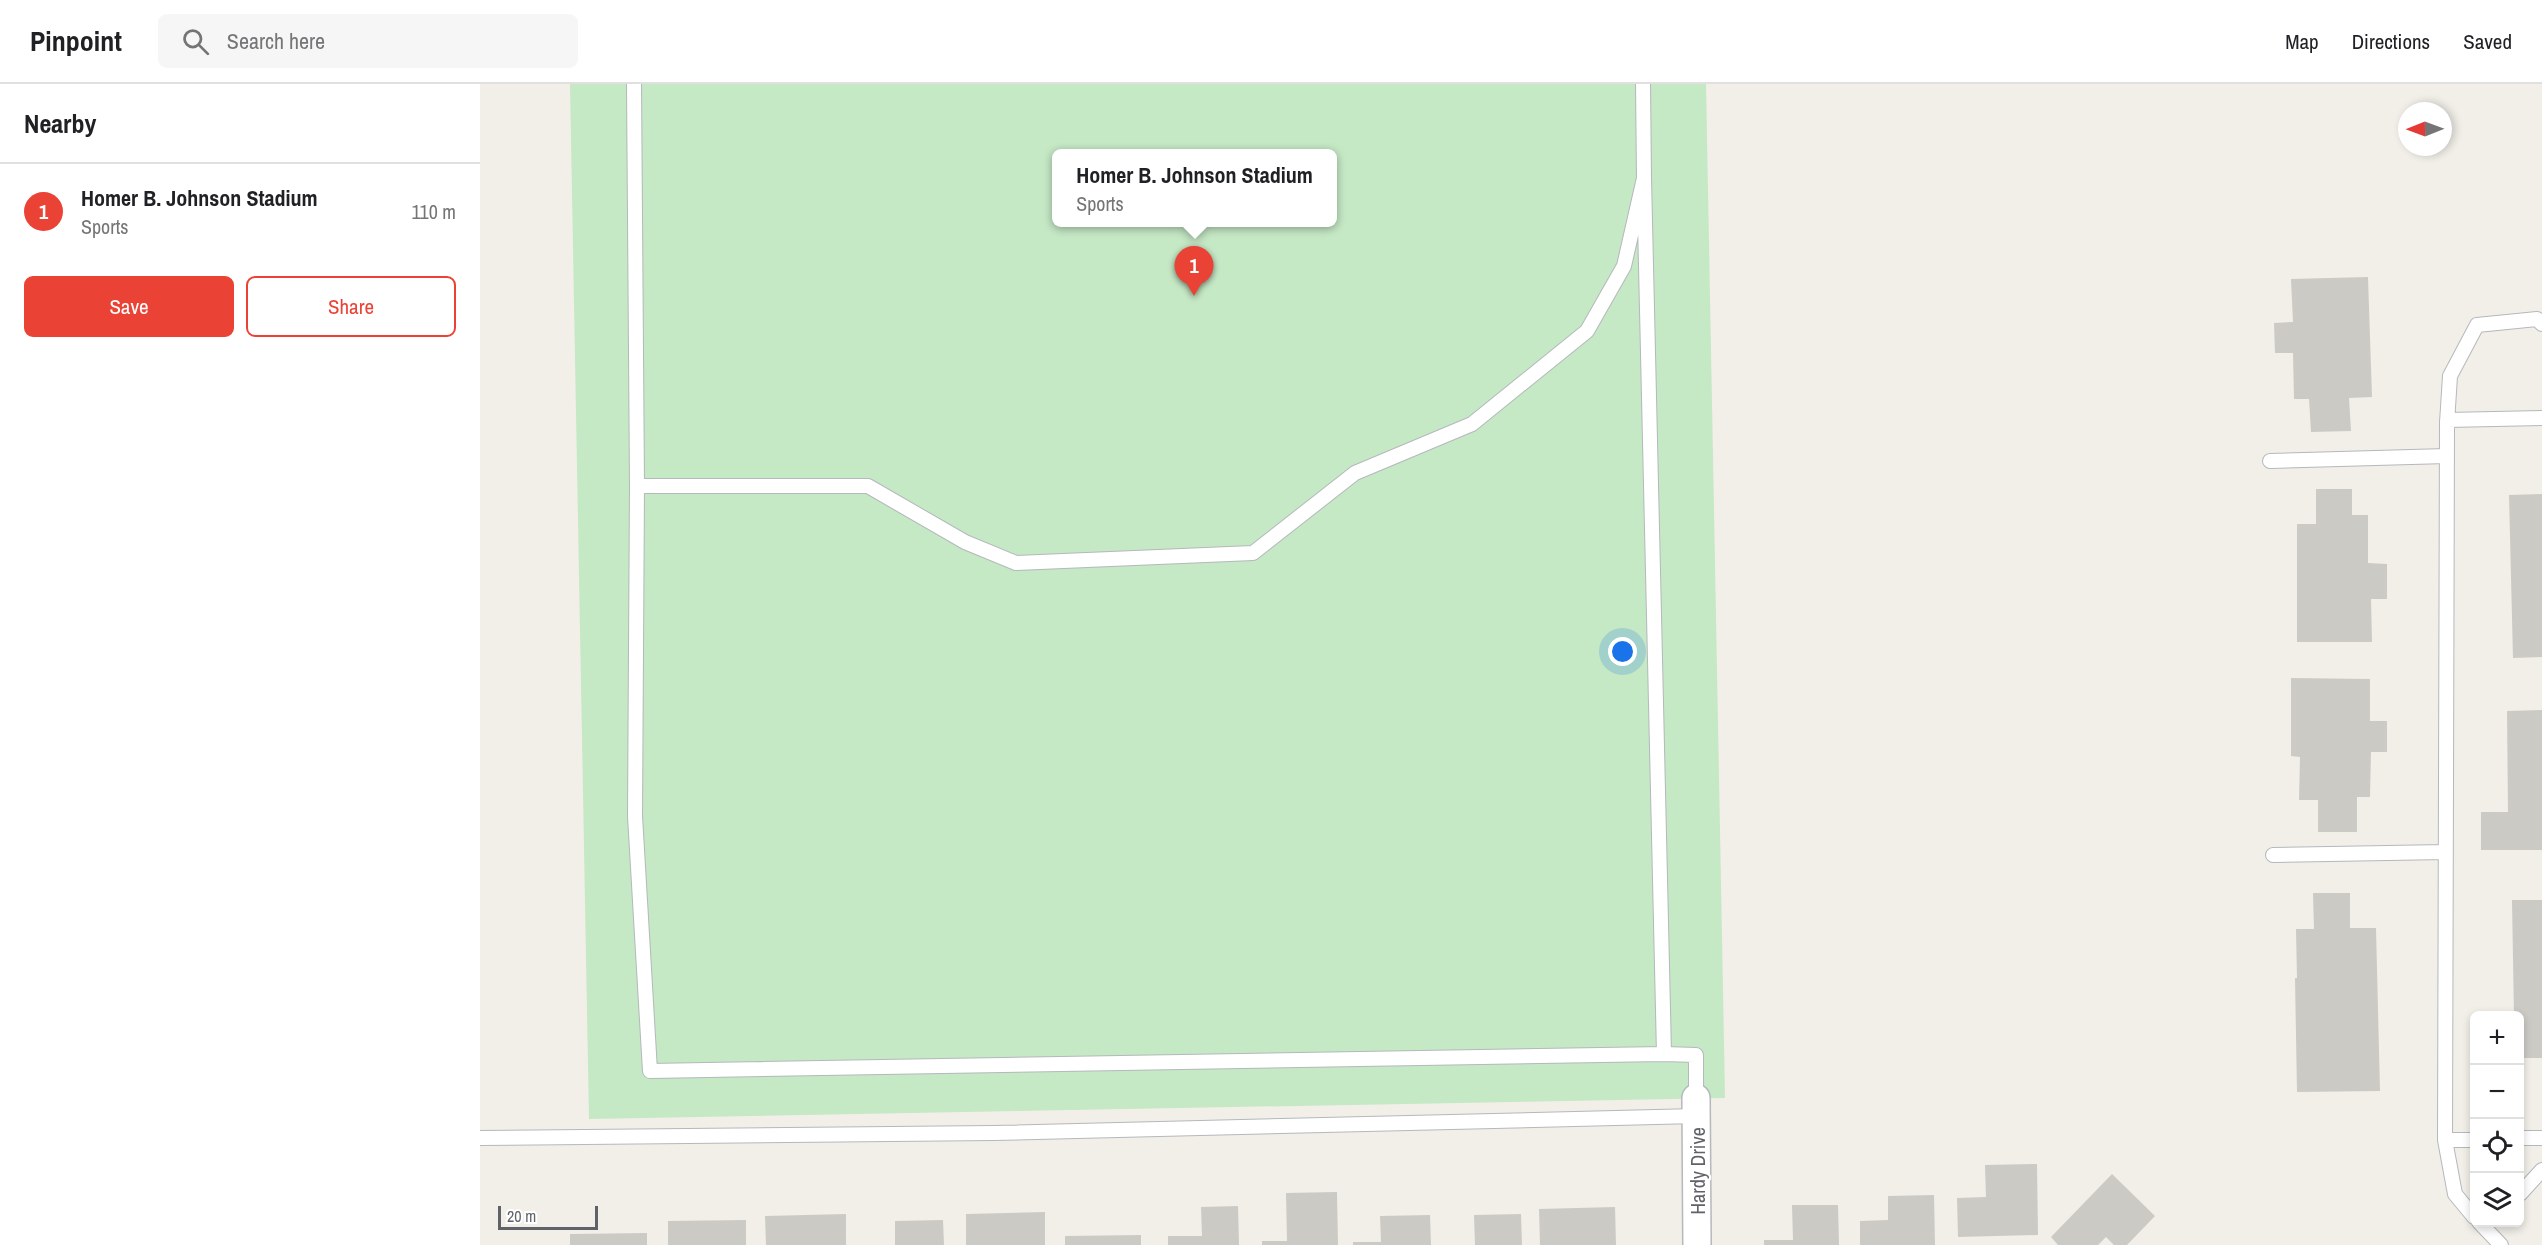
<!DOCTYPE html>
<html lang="en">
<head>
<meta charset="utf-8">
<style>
  body { margin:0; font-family:"Archivo Narrow",sans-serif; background:#f6f6f6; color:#202124 }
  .controls { position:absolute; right:18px; bottom:18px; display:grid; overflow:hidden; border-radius:9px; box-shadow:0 3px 9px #0003 }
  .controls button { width:54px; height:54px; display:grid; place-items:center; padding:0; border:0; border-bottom:2px solid #e0e0e0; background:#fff; color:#202124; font:30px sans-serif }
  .compass { position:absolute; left:1918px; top:18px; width:54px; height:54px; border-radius:50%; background:#fff; box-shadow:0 3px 9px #0003; rotate:269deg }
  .scale { position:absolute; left:18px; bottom:15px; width:100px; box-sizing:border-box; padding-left:6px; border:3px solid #5f6368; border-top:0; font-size:16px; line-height:21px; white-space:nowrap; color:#5f6368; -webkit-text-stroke:4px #fff; paint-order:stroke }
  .you { position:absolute; left:1143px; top:568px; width:21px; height:21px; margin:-15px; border:4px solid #fff; border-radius:50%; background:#1a73e8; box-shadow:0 0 0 9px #1a73e833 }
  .badge { display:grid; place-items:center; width:39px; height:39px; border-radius:50%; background:#ea4335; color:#fff; font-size:20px; font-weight:700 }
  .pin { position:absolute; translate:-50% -50px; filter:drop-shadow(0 2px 3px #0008) }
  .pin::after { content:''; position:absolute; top:32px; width:21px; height:18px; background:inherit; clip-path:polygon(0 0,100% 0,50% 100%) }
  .popup { position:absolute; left:572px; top:65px; width:285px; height:78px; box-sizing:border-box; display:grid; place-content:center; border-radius:9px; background:#fff; filter:drop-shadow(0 2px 4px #0005); font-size:20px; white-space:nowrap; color:#757577 }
  .popup b { font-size:22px; color:#202124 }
  .popup::after { content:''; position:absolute; left:50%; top:100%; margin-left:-12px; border:12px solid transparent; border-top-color:#fff }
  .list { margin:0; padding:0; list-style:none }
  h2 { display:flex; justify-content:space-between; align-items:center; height:78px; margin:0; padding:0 24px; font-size:26px }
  h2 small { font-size:20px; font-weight:400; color:#757577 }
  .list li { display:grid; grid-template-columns:39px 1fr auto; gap:18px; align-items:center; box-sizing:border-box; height:96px; padding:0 24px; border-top:2px solid #e0e0e0 }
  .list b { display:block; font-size:22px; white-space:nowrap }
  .list p { margin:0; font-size:20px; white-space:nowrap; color:#757577 }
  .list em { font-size:20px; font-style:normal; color:#757577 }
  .actions { display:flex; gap:12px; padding:18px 24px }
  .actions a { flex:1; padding:14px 0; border:2px solid #ea4335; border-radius:9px; text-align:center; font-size:21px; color:#ea4335 }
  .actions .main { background:#ea4335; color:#fff }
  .icon { flex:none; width:33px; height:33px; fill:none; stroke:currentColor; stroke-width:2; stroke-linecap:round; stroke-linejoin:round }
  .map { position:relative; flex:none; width:2062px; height:1161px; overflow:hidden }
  header { display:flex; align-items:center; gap:36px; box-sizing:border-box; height:84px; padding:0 30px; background:#fff; border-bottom:2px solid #e0e0e0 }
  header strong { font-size:28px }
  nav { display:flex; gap:33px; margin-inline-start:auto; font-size:21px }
  .search { width:420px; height:54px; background:#f6f6f6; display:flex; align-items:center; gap:15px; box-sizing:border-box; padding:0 21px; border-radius:9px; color:#757577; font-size:22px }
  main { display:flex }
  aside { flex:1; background:#fff }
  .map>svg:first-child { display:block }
</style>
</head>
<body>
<header>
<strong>Pinpoint</strong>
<div class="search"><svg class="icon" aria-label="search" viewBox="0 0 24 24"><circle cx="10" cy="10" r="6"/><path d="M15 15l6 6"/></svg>Search here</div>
<nav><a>Map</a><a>Directions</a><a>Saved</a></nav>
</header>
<main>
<aside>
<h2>Nearby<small></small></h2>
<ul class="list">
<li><span class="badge">1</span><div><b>Homer B. Johnson Stadium</b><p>Sports</p></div><em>110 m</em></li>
</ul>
<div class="actions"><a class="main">Save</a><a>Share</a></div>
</aside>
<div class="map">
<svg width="2062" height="1161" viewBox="0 0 2062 1161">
  <rect width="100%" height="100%" fill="#f1efe8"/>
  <!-- green -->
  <path fill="#c5e8c5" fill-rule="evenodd" d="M90,0H1226L1245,1014L109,1035ZM576,70H852V138H576Z"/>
  <!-- building -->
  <path fill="#cccac5" d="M1888,193L1892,313L1869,314L1871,347L1831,348L1829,315H1814L1813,269H1795L1794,239L1813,238L1811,195Z
    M1836,405H1872V431H1888V479L1907,480V515H1891L1892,558H1817V440H1836Z
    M2062,410V573L2033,574L2029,411Z
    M1811,594L1890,595V637H1907V668H1891L1890,713H1877V748H1838V716H1819L1820,673L1811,672Z
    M2062,626V766H2001V728H2028L2027,627Z
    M1833,809H1870V844H1896L1900,1007L1817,1008L1815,894H1817L1816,845H1834Z
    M2032,816H2062V974H2040V932H2034Z
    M1557,1080L1558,1151L1478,1153L1477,1114L1506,1113L1505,1081Z
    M1632,1090L1675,1132L1647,1161H1634L1626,1153L1618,1161H1578L1571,1153Z
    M857,1108L858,1161H782V1157H807L806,1109Z
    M1454,1111L1455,1161H1380V1137L1408,1136V1112Z
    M1312,1121H1358L1359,1161H1284V1156H1313Z
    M758,1122L759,1161H688V1152H722L721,1123Z
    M1135,1123L1136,1161H1060L1059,1125Z
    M565,1128V1161H486V1130Z
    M366,1130V1161H286L285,1132Z
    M1041,1130L1042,1161H995L994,1131Z
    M950,1131L951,1161H873V1158H901L900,1132Z
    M266,1136V1161H188V1137Z
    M463,1136L464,1161H415V1137Z
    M167,1149V1161H90V1150Z
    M661,1151V1161H585V1152Z"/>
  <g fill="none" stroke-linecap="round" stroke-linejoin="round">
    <defs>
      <path id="service" d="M154,0L157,402H388L485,458L536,479L773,469L875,389L992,340L1107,247L1144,182L1164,94L1163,0
        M1967,336L2062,334
        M1790,377L1967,372
        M157,402L155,732L170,987L1184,970L1164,94
        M1793,771L1965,768
        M1184,970L1216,971V1014
        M0,1054L514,1049L1217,1032
        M2040,1054H2062
        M1965,1056H1994
        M2040,1110L2062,1086
        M1994,1133L1975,1110L1965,1056L1967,339L1970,292L1997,241L2057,235L2062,240
        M1999,1138L2021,1161"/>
      <path id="minor" d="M1216,1014L1217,1161"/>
    </defs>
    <!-- service casing -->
    <use href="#service" stroke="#b5b8bc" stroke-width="16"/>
    <!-- minor casing -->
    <use href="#minor" stroke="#b5b8bc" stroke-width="30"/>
    <!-- service -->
    <use href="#service" stroke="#fff" stroke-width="14"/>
    <!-- minor -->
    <use href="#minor" stroke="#fff" stroke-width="27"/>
  </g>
  <g text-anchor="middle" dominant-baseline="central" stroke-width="4.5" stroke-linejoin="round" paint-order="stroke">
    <!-- street labels -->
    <g font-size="20" fill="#5f6368" stroke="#fff">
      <text transform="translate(1217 1087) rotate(-90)">Hardy Drive</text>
    </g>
  </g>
</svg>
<div class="controls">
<button>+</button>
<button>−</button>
<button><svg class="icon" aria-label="locate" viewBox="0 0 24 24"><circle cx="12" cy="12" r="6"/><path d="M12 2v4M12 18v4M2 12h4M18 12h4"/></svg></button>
<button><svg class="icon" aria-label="layers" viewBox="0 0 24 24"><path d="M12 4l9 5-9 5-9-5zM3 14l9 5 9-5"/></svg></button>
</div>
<svg class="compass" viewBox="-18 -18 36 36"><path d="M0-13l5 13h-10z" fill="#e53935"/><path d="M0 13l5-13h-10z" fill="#757577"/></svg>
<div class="scale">20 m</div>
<div class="you"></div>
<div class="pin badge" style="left:714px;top:212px">1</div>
<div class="popup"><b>Homer B. Johnson Stadium</b>Sports</div>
</div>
</main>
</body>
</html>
